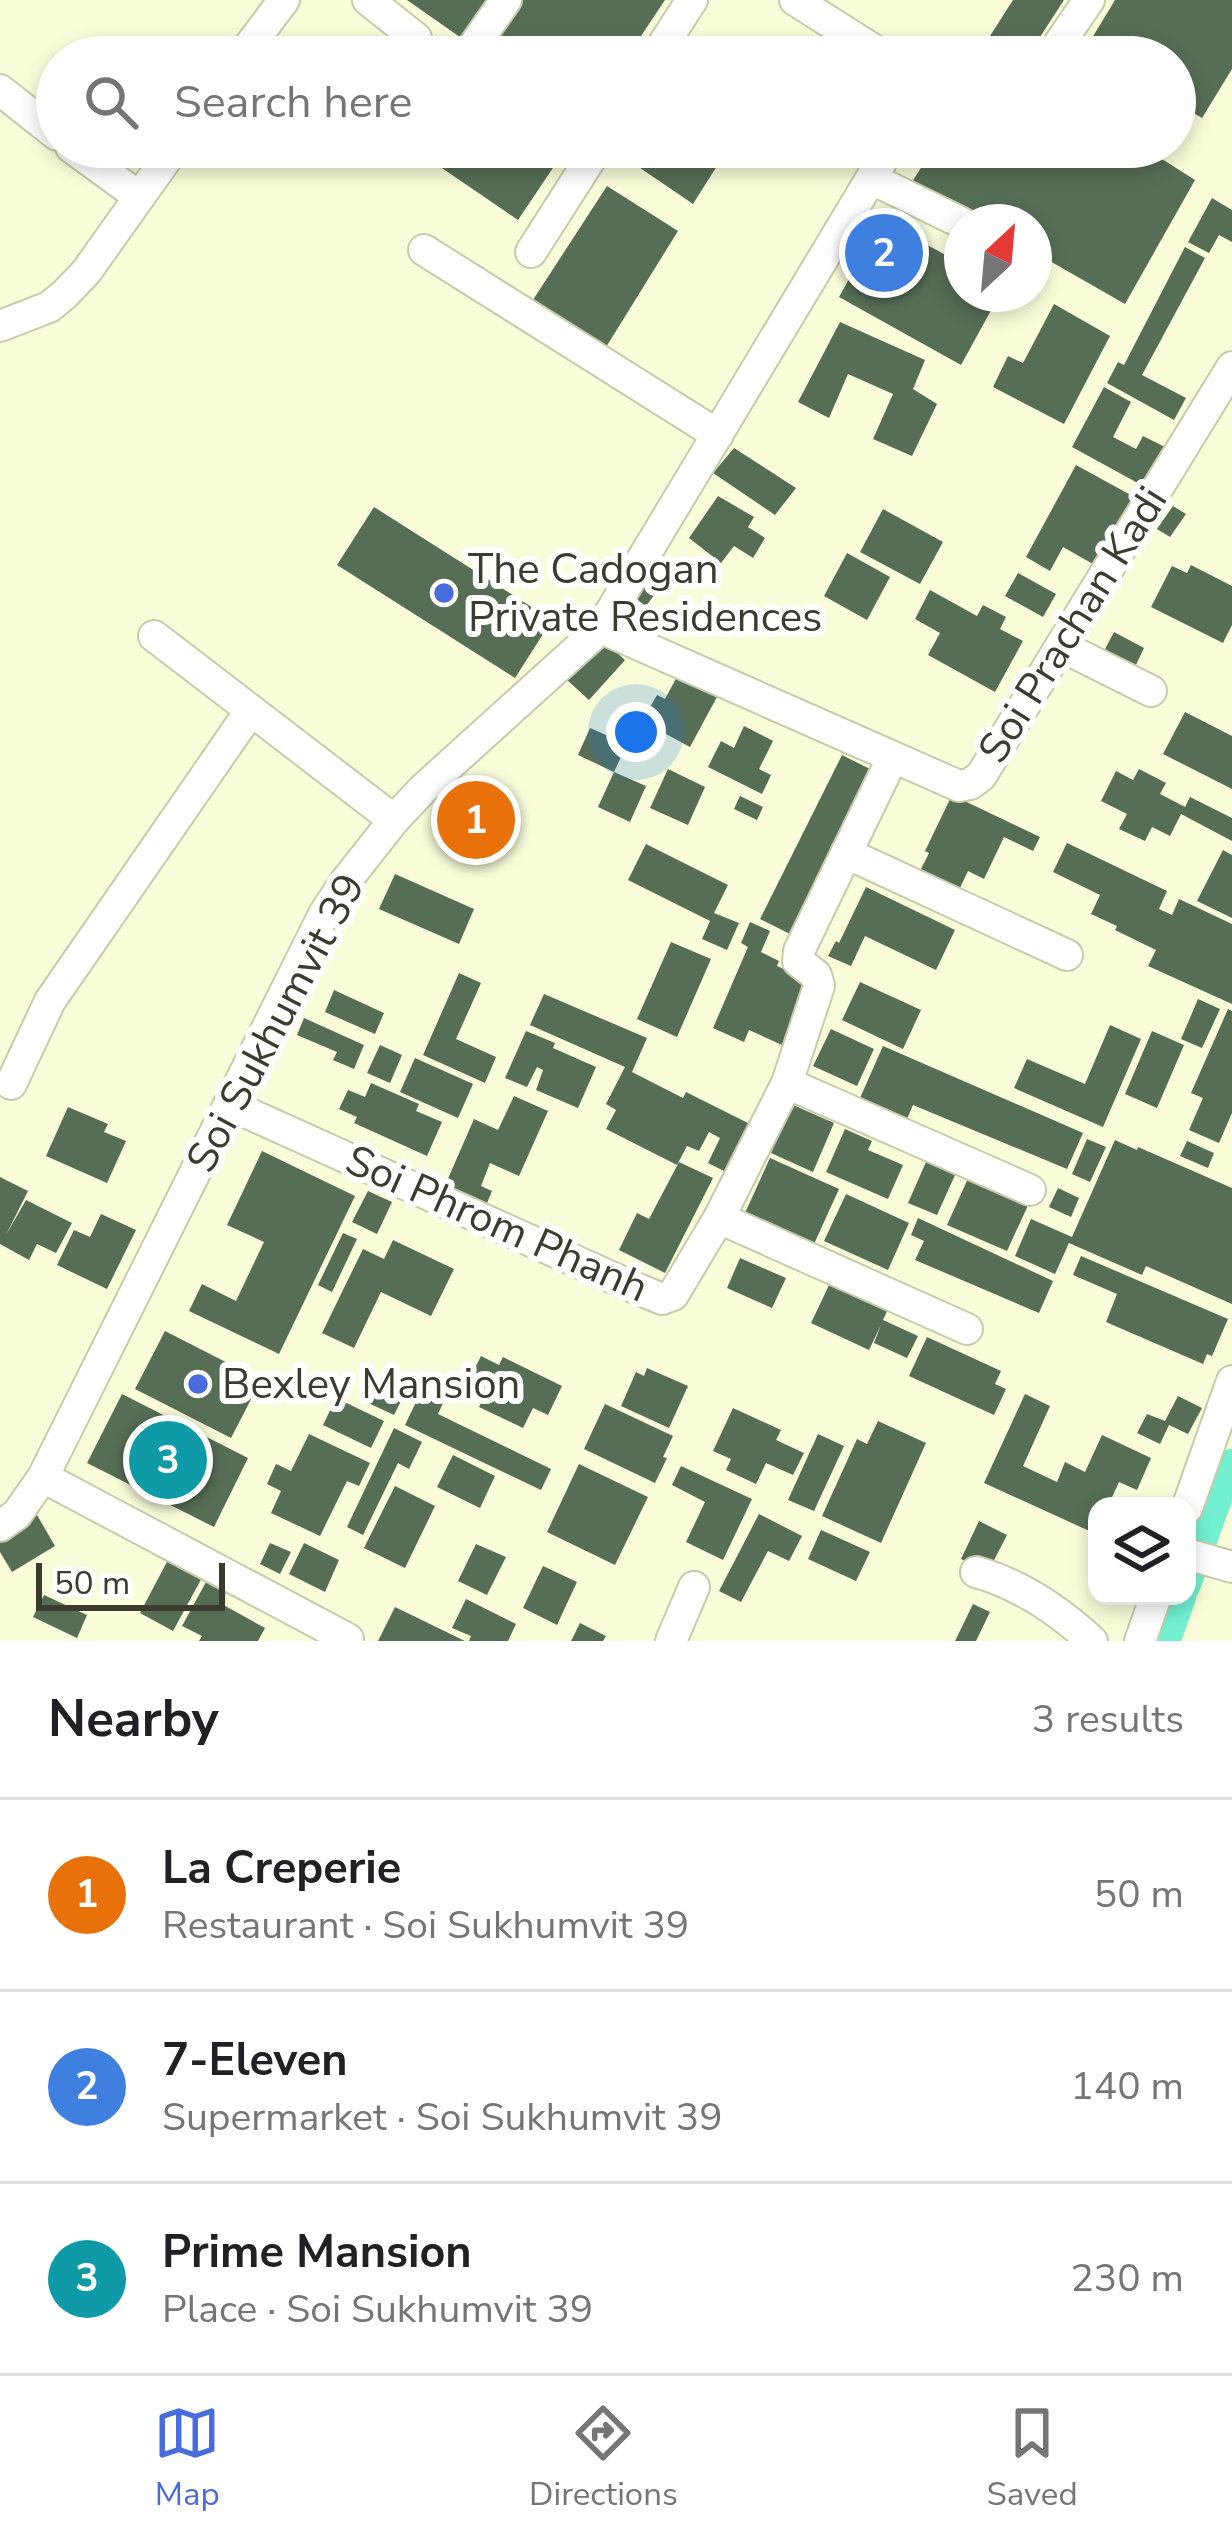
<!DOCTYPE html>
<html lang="en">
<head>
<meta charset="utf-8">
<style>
  body { margin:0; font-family:"Nunito Sans",sans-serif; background:#f6f6f6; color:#202124 }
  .controls { position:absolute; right:36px; bottom:36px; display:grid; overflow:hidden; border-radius:24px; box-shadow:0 6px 18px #0003 }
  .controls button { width:108px; height:108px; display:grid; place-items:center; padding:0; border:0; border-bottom:3px solid #e0e0e0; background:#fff; color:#202124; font:60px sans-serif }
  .compass { position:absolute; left:944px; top:204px; width:108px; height:108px; border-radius:50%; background:#fff; box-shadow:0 6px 18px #0003; rotate:26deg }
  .scale { position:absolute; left:36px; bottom:30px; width:189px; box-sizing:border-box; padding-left:12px; border:6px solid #3b3c2f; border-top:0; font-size:33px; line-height:42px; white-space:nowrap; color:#3b3c2f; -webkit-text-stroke:9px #fff; paint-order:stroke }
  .you { position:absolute; left:636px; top:732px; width:42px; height:42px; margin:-30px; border:9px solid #fff; border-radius:50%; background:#1a73e8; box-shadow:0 0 0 18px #1a73e833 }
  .badge { display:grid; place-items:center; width:78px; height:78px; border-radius:50%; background:#486bde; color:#fff; font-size:39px; font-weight:700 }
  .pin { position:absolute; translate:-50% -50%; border:6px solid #fff; box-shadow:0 3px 12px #0006 }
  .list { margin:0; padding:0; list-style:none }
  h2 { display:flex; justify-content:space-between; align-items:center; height:156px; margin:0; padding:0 48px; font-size:51px }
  h2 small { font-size:39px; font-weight:400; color:#757577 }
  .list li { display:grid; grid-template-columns:78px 1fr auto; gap:36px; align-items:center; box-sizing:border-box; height:192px; padding:0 48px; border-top:3px solid #e0e0e0 }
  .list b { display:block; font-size:45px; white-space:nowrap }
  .list p { margin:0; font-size:39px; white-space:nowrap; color:#757577 }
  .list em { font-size:39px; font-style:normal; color:#757577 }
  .icon { flex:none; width:66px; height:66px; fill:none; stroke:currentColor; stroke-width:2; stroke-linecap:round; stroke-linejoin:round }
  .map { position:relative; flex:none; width:1232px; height:1641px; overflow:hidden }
  .search { position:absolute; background:#fff; box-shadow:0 6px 18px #0003; left:36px; right:36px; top:36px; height:132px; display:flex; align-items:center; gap:30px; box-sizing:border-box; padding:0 42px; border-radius:66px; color:#757577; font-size:45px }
  .sheet { height:732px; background:#fff }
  nav { display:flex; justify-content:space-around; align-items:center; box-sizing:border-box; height:168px; border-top:3px solid #e0e0e0; background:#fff; font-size:33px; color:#757577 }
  nav a { display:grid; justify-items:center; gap:6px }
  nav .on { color:#486bde }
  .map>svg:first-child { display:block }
</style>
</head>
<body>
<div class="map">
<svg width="1232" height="1641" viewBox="0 0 1232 1641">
  <rect width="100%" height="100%" fill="#f9fcd9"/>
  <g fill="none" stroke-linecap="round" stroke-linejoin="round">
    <!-- canal -->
    <path stroke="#72f0d0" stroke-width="27" d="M1187,1586L1232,1462
      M1167,1641L1183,1596"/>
  </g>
  <!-- building -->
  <path fill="#576e56" d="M407,0H497L467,42Z
    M513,0H665L627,57H476Z
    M1013,0H1064L1027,57H1023L990,36Z
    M1115,0H1232V69L1202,118L1175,102V57H1101L1086,48Z
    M411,147H567L518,220Z
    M630,147H729L693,204L624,157Z
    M934,147H1143L1195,180L1125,304L1034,252V222H982L912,182Z
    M607,186L678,231L603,352L531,303Z
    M1212,198L1232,210V242L1219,235L1209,253L1188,242Z
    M882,220L962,264V294H1000L961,365L839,297Z
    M1185,247L1205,258L1142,375L1186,398L1174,420L1107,383L1118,362L1124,365Z
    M1054,304L1110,336L1064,424L993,387L1008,356L1023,363Z
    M840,322L925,360L913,389L937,404L912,456L873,439L893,394L848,374L829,418L798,402Z
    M1104,387L1131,402L1113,437L1136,449L1143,436L1167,448L1145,487L1072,447Z
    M734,448L796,488L775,515L713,473Z
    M1076,465L1138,499L1100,568L1063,547L1050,571L1026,557Z
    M718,496L754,517L748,527L765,538L753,558L734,546L721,563L689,538Z
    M1173,506L1186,514L1170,537L1157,529Z
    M374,507L552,620L515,678L337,565Z
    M883,509L943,542L920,584L860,552Z
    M847,553L890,577L867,620L824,596Z
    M1191,565L1232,586V625L1223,643L1151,607L1172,566L1187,573Z
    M644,567L665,581L646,606L629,594Z
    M1018,573L1056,594L1043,617L1005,596Z
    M930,590L977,616L983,605L1006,617L1000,629L1023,641L995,692L928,655L940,633L915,619Z
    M1114,632L1144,648L1134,669L1103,653Z
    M602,639L625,660L589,700L566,679Z
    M679,673L718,695L690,747L642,721L657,695L665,699Z
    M1185,712L1232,736V789L1163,754Z
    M744,726L773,741L759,769L771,775L762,794L708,767L721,741L734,748Z
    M590,728L627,744L614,772L578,755Z
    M842,755L882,775L800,939L760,919Z
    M668,769L705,787L688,825L650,808Z
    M1139,769L1166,783L1160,794L1185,807L1190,797L1232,818V841L1181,814L1170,836L1152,827L1145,841L1119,829L1127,814L1101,801L1116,771L1133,780Z
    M614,772L646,786L630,822L598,807Z
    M952,795L1040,837L1033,851L1004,837L984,879L968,871L958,892L919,873L929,853L925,851Z
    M740,796L763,807L757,820L734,809Z
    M1067,843L1167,891L1159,909L1172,915L1179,899L1232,924V1004L1148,966L1156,950L1115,930L1117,926L1091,914L1100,895L1053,872Z
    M646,844L728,885L714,913L739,923L727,950L702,939L710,921L628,880Z
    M1223,850L1232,855V918L1197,901Z
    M395,874L474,909L459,944L379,909Z
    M866,887L955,930L936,970L865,936L851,966L828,956L836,941L839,943Z
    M750,922L770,931L761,952L779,961L777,966L809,980L782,1045L749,1030L744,1042L713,1028L748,947L741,943Z
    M671,942L711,959L677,1037L637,1019Z
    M459,973L481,983L456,1039L496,1057L485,1083L423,1055Z
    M860,982L921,1010L903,1049L842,1020Z
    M334,990L384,1013L375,1034L325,1012Z
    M544,994L647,1038L632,1072L683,1098L686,1092L750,1124L726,1172L708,1163L720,1138L709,1132L699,1151L687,1146L677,1165L606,1129L616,1110L606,1104L625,1067L530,1025Z
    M1198,999L1220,1009L1202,1048L1181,1039Z
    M1228,1009L1232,1011V1113L1219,1143L1189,1130L1203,1098L1191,1093Z
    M304,1018L364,1045L354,1069L333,1060L337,1052L297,1035Z
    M1110,1025L1141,1039L1103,1127L1014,1088L1027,1059L1085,1084Z
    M831,1029L874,1049L857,1086L813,1066Z
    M526,1031L555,1043L553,1048L596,1067L578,1108L536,1090L543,1070L537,1067L527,1087L505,1078Z
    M1152,1031L1184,1045L1157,1108L1125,1094Z
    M380,1045L402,1055L390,1083L367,1073Z
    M883,1046L1083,1133L1067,1169L913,1105L907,1119L860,1098Z
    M415,1058L473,1084L458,1118L400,1092Z
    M371,1083L419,1104L416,1111L442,1122L427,1156L354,1123L357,1117L339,1109L348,1090L365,1097Z
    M514,1096L548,1111L519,1176L490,1163L481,1186L492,1191L485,1208L443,1190L474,1119L498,1130Z
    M793,1105L834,1123L813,1172L771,1153Z
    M68,1107L108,1124L104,1132L126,1141L107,1183L46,1156Z
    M845,1129L872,1141L868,1150L903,1165L888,1199L826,1172Z
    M1087,1139L1106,1147L1090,1182L1072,1174Z
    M1115,1140L1137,1150L1138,1147L1232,1188V1304L1146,1266L1142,1275L1069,1243L1055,1274L1015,1256L1031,1219L1072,1237Z
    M1187,1141L1214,1153L1208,1168L1180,1156Z
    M262,1151L355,1196L279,1354L189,1311L202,1284L236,1301L264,1242L227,1225Z
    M770,1158L839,1189L814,1244L745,1213Z
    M679,1162L713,1178L665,1273L619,1250L637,1213L649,1219Z
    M926,1162L955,1175L937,1215L908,1203Z
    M970,1174L1030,1201L1007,1251L947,1225Z
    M0,1177L28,1191L6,1235L26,1200L72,1223L56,1253L37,1244L29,1260L0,1244Z
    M1058,1188L1079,1198L1071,1217L1049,1207Z
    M368,1191L392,1202L377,1234L352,1222Z
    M846,1194L909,1223L888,1270L824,1241Z
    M101,1214L136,1230L107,1289L57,1265L74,1230L90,1237Z
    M918,1218L1053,1281L1039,1313L915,1260L924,1241L911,1235Z
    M343,1233L357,1239L332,1292L318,1285Z
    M393,1240L454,1269L431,1316L381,1292L354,1348L322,1333L363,1249L384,1259Z
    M1081,1256L1228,1319L1212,1356L1207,1354L1203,1364L1106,1322L1117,1294L1073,1275Z
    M740,1258L786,1278L772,1308L727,1288Z
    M831,1281L889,1307L883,1320L918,1336L907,1358L874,1343L881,1325L869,1350L811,1323Z
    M165,1331L261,1380L231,1438L135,1389Z
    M927,1337L1001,1371L995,1384L1006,1389L994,1415L909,1376Z
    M481,1356L499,1365L503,1357L562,1386L548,1415L533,1408L523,1428L479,1407L484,1397L465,1388Z
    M647,1368L688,1386L669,1428L621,1406L636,1372L644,1376Z
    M430,1373L452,1383L438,1414L551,1469L541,1490L405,1425Z
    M375,1380L404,1395L394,1415L364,1401Z
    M122,1394L248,1458L214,1527L87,1463Z
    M1025,1394L1050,1406L1023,1466L1057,1482L1065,1462L1085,1472L1102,1435L1151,1458L1137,1490L1119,1482L1108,1506H1097L1096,1534L984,1483Z
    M1178,1396L1202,1408L1188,1434L1169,1425L1160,1444L1137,1433L1147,1414L1165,1421Z
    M336,1398L384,1421L371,1448L323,1425Z
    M605,1404L673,1436L663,1457L667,1458L655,1483L584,1449Z
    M733,1408L781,1430L776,1440L804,1453L793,1475L766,1463L756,1484L726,1470L731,1459L713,1451Z
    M878,1421L926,1443L881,1543L822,1516L857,1439L867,1444Z
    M394,1428L422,1442L409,1469L398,1463L363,1535L347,1527Z
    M309,1434L370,1463L359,1486L347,1481L320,1536L271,1513L281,1491L267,1484L276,1464L291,1471Z
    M818,1434L844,1446L814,1511L788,1500Z
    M453,1455L495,1476L480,1508L437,1487Z
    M579,1464L648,1497L615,1565L547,1532Z
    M681,1466L752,1499L723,1560L686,1542L705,1502L672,1485Z
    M395,1486L435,1506L405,1568L364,1548Z
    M759,1514L802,1536L789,1561L768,1551L741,1602L719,1591Z
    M37,1515L55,1546L12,1572L0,1552V1538Z
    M979,1521L1007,1535L988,1572L961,1559Z
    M821,1530L870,1552L856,1581L808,1559Z
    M270,1543L291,1552L280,1574L260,1564Z
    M304,1543L339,1560L325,1592L289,1574Z
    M476,1544L506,1557L487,1595L458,1581Z
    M170,1556L204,1574L173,1631L140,1613Z
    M543,1566L577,1582L557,1625L523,1608Z
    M206,1582L226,1593L220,1603L265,1628L258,1641H199L202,1636L182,1626Z
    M44,1595L87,1615L77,1638L33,1617Z
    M466,1599L516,1624L508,1641H469L471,1636L452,1628Z
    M973,1604L990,1612L976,1641H955Z
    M395,1607L465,1641H378Z
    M580,1623L606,1636L603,1641H571Z"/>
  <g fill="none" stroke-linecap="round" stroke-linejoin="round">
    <defs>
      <path id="minor" d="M368,0L416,38
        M795,0L885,57
        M241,57L284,0
        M466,57L506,0
        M655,57L692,0
        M1050,57L1089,0
        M0,90L57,135
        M71,147L138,196
        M872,179L962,223
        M424,250L718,435
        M531,252L598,147
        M0,326L49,307L65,294L86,272L175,147
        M601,628L959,786L970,784L981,776L1232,367
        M154,636L394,820
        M1061,646L1151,691
        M846,853L1067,955
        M787,1083L1030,1190
        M11,1084L50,1001L251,710
        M230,1105L633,1287L662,1299L673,1295L719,1218L787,1083L819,986L816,975L798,961L799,951L893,757
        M719,1218L967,1329
        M43,1477L348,1639
        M1187,1508L1232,1381
        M0,1526L17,1514L43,1477L324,914L345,882L394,820L423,789L601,628L890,147
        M1187,1554L1232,1567
        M976,1572C1020,1584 1059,1611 1092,1641
        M671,1641L694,1587
        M1140,1641L1156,1596"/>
    </defs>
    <!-- minor casing -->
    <use href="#minor" stroke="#c8cba9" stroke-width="34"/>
    <!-- minor -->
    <use href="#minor" stroke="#fff" stroke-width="30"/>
  </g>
  <!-- markers -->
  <g fill="#486bde" stroke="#fff" stroke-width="4.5">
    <circle cx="444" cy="593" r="12"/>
    <circle cx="198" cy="1384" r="12"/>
  </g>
  <g text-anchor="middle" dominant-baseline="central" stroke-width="12" stroke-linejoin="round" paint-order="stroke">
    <!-- poi labels -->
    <g font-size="42" fill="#3b3c2f" stroke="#fff" text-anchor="start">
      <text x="468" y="569">The Cadogan<tspan x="468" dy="48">Private Residences</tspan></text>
      <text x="222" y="1384">Bexley Mansion</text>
    </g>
    <!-- street labels -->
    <g font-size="42" fill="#3b3c2f" stroke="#fff">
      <text transform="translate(1073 625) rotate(-58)">Soi Prachan Kadi</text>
      <text transform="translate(276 1023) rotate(-62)">Soi Sukhumvit 39</text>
      <text transform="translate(497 1224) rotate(24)">Soi Phrom Phanh</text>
    </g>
  </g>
</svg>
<div class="controls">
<button><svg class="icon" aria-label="layers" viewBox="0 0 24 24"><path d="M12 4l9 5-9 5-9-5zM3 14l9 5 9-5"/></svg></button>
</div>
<svg class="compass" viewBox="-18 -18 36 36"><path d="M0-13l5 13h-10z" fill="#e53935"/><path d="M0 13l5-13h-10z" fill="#757577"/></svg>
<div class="scale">50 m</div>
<div class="you"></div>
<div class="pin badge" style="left:476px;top:820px;background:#e8710a">1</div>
<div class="pin badge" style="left:884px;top:253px;background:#3f7fe0">2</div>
<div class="pin badge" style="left:168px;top:1460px;background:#0f9aa8">3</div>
<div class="search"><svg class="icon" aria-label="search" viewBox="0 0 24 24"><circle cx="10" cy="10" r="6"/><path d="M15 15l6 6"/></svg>Search here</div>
</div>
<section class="sheet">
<h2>Nearby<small>3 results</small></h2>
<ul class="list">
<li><span class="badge" style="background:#e8710a">1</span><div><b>La Creperie</b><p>Restaurant · Soi Sukhumvit 39</p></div><em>50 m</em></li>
<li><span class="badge" style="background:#3f7fe0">2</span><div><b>7-Eleven</b><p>Supermarket · Soi Sukhumvit 39</p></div><em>140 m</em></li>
<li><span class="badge" style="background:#0f9aa8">3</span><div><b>Prime Mansion</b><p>Place · Soi Sukhumvit 39</p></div><em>230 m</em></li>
</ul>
</section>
<nav>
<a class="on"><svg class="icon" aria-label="map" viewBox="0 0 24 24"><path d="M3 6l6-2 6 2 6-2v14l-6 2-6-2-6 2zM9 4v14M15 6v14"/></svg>Map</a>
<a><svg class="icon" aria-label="directions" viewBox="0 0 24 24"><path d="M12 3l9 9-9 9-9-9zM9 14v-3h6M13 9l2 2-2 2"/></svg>Directions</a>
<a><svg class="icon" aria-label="saved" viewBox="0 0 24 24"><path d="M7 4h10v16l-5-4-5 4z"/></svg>Saved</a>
</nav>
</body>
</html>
